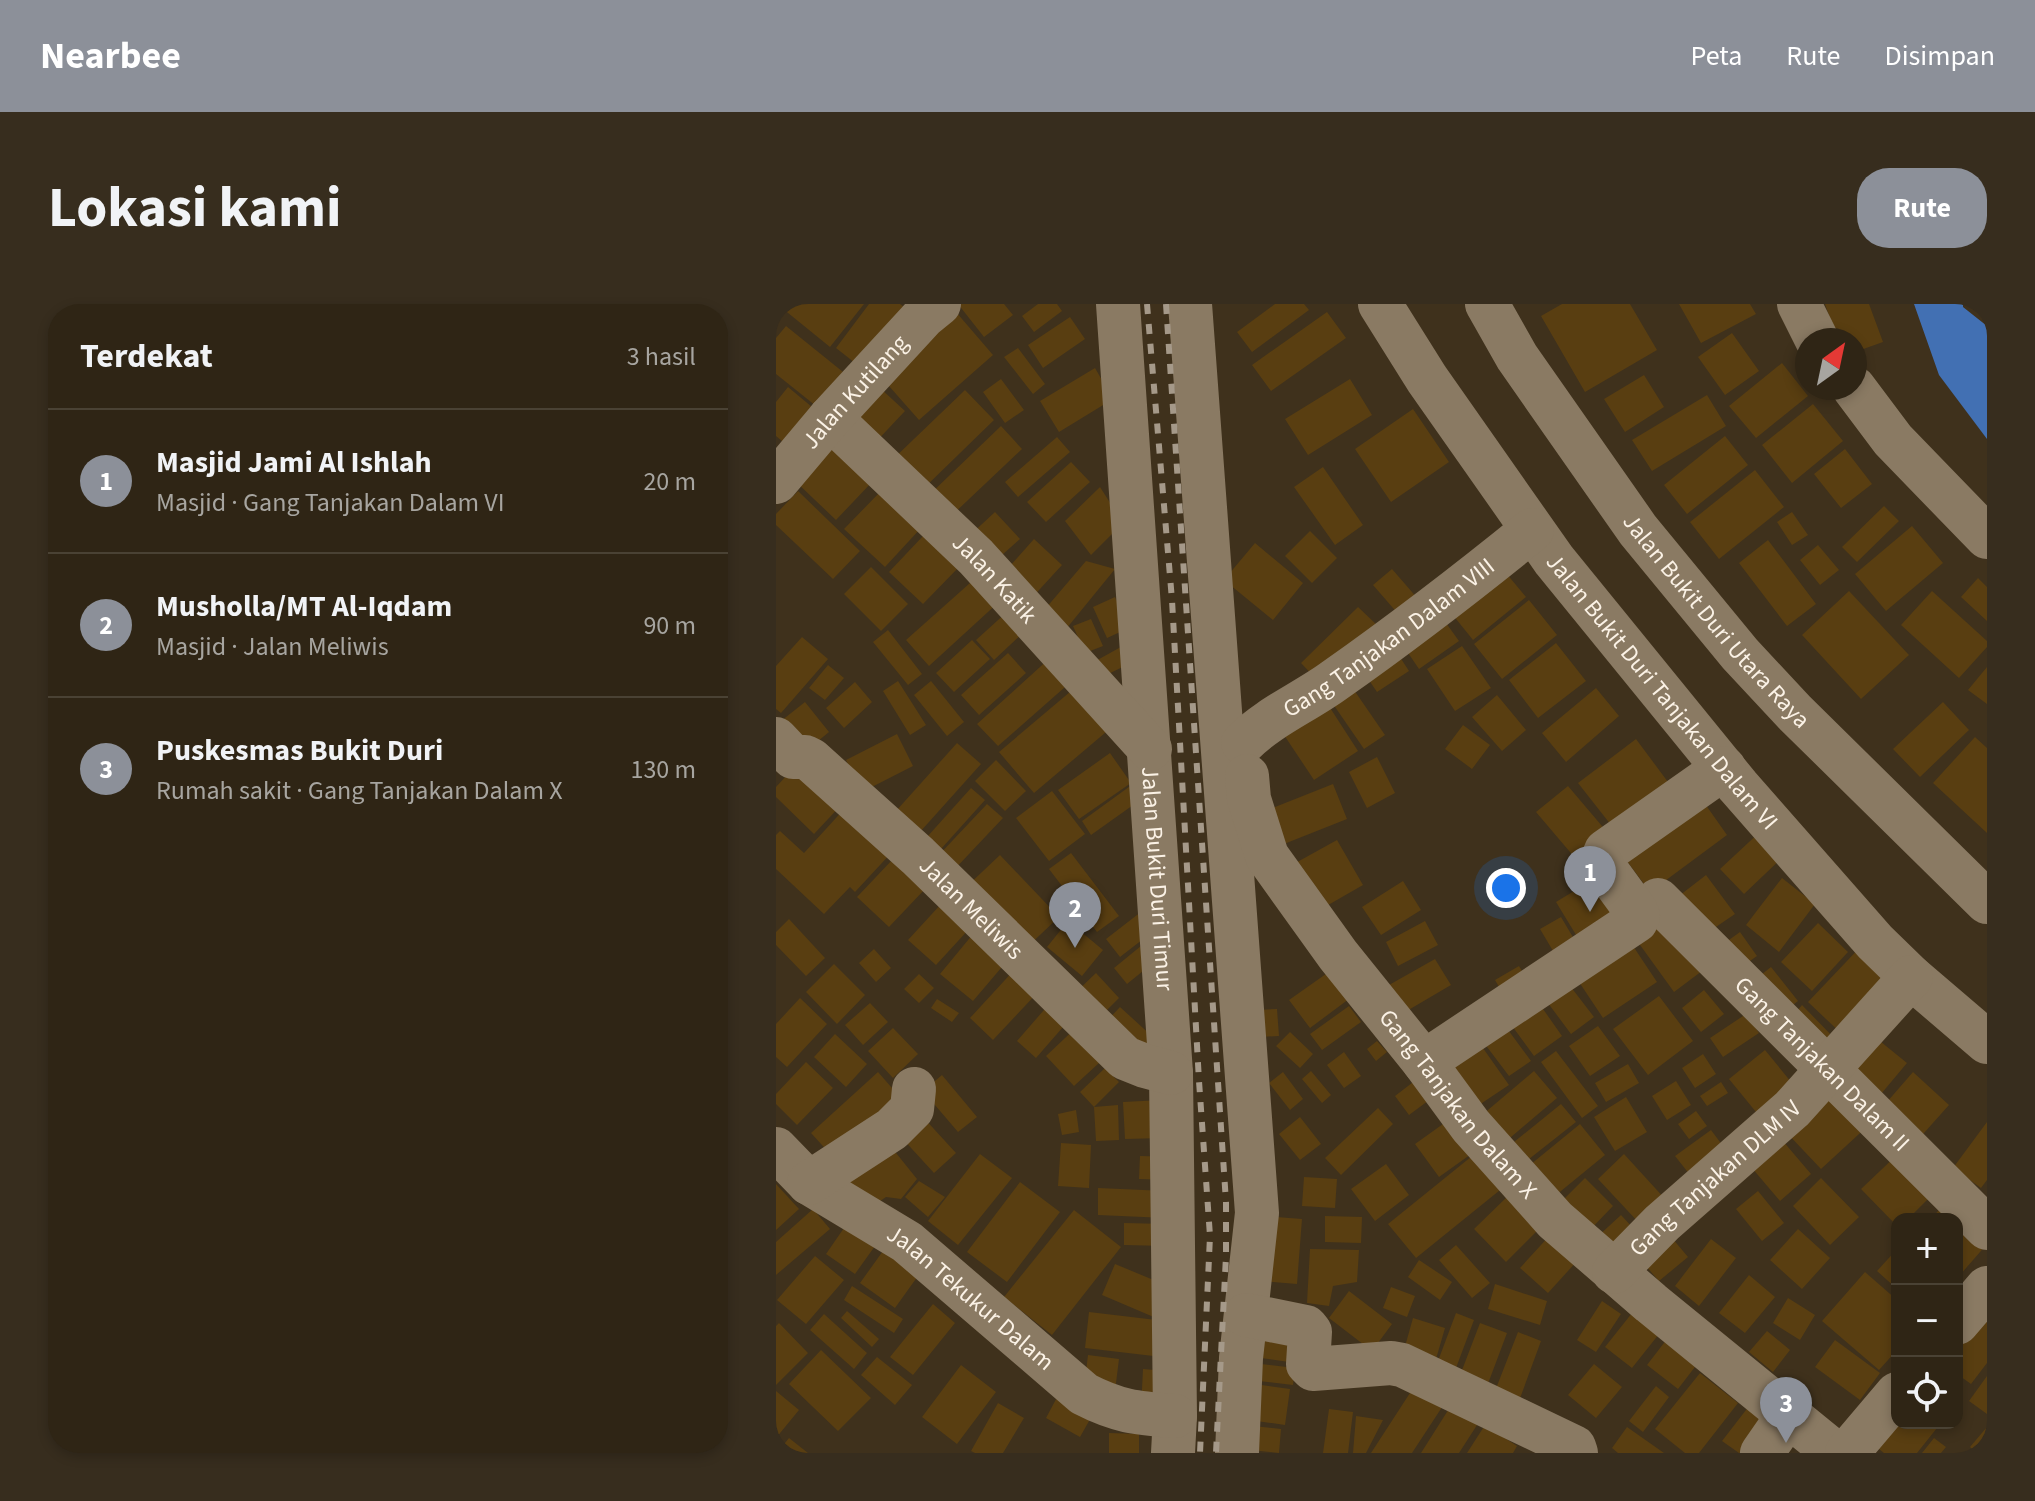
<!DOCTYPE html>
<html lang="id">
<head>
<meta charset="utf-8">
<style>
  body { margin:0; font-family:"Source Sans 3",sans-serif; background:#372d1e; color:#f1f3f6 }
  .controls { position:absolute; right:24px; bottom:24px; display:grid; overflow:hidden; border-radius:16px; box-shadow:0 4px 12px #0003 }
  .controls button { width:72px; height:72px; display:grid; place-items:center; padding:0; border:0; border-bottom:2px solid #4a4234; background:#2f2515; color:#f1f3f6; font:40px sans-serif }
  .compass { position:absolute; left:1019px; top:24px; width:72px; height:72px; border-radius:50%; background:#2f2515; box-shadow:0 4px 12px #0003; rotate:33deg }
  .you { position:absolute; left:730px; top:584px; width:28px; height:28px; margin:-20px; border:6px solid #fff; border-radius:50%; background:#1a73e8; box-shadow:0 0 0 12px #1a73e833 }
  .badge { display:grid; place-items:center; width:52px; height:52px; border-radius:50%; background:#8c9099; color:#fff; font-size:26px; font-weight:700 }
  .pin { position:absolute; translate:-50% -66px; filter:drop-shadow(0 2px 4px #0008) }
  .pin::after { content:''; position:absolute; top:42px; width:28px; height:24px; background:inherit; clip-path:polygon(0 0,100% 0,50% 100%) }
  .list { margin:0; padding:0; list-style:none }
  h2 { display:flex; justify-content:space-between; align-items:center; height:104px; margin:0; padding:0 32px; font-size:34px }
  h2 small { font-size:26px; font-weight:400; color:#a7a5a0 }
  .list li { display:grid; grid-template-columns:52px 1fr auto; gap:24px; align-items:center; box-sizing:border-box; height:144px; padding:0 32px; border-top:2px solid #4a4234 }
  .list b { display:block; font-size:30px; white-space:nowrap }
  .list p { margin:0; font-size:26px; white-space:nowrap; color:#a7a5a0 }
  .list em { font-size:26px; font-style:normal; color:#a7a5a0 }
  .icon { flex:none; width:44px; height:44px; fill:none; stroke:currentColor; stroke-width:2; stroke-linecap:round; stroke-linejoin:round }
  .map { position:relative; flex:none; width:1211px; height:1149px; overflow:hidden; border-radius:32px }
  header { display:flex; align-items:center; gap:48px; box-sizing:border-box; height:112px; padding:0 40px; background:#8c9099; color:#fff }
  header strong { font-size:38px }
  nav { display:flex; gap:44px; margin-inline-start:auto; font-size:28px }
  .intro { display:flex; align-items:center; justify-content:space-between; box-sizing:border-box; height:192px; padding:0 48px }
  h1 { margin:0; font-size:56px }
  .button { padding:20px 36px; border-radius:32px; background:#8c9099; color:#fff; font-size:28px; font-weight:700 }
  main { display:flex; gap:48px; padding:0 48px }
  aside { flex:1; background:#2f2515; border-radius:32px; box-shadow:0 4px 12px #0003 }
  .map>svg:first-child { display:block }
</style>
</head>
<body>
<header>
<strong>Nearbee</strong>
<nav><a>Peta</a><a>Rute</a><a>Disimpan</a></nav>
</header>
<div class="intro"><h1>Lokasi kami</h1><a class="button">Rute</a></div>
<main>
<aside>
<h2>Terdekat<small>3 hasil</small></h2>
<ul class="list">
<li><span class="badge">1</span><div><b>Masjid Jami Al Ishlah</b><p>Masjid · Gang Tanjakan Dalam VI</p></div><em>20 m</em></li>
<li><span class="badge">2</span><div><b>Musholla/MT Al-Iqdam</b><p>Masjid · Jalan Meliwis</p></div><em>90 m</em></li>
<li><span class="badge">3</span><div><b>Puskesmas Bukit Duri</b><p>Rumah sakit · Gang Tanjakan Dalam X</p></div><em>130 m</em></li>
</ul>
</aside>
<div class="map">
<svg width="1211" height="1149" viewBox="0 0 1211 1149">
  <rect width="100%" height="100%" fill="#3f311c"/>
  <!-- water -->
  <path fill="#4270b3" d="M1138,0H1187V3L1211,22V135L1163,71Z"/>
  <!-- building -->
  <path fill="#593e11" d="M1,0H88L54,43Z
    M93,0H124L133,7L88,66L60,44Z
    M182,0H228L237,11L208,33Z
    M262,0H281L286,7L258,28L246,12Z
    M499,0H528L533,6L476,48L461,28Z
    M786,0H854L881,46L809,88L765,12Z
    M903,0H974L980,10L925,39Z
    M1049,0H1093L1107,38L1079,48V36H1062Z
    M180,8L217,51L143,116L105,73Z
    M551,8L570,34L495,87L476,61Z
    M294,13L309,35L267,64L252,41Z
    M10,22L77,76L50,110L0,70V34Z
    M956,29L983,67L949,91L922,53Z
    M242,44L269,80L257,90L228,53Z
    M1006,59L1032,92L980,134L953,102Z
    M319,64L337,95L283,128L264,97Z
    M868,71L888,103L849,128L828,95Z
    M225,75L248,106L229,119L207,88Z
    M574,75L596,111L532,151L509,115Z
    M12,83L48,113L19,148L0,132V98Z
    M103,83L129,107L96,142L69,118Z
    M189,86L218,116L144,188L114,158Z
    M931,91L950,122L876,167L856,136Z
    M1037,100L1067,137L1016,179L986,141Z
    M637,105L673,158L615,198L579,145Z
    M225,122L246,145L172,215L151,193Z
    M949,132L972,161L911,210L888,181Z
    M281,133L294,148L242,193L229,178Z
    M55,137L97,177L60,216L18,176Z
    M1069,145L1096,180L1065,204L1038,170Z
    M295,158L314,178L270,218L251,198Z
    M547,163L587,221L559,241L518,183Z
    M979,166L1008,203L943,255L914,218Z
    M324,183L347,219L315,251L289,217Z
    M22,187L84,247L57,275L0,221V210Z
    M105,187L145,224L109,263L68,225Z
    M1108,202L1123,217L1081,258L1066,243Z
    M219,208L244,235L216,260L192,233Z
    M1016,208L1032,231L1016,241L1001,218Z
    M1136,222L1167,259L1110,307L1079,270Z
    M534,227L561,254L536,279L509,252Z
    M147,232L182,264L147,300L113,268Z
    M258,235L286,261L253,297L225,272Z
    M992,236L1040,300L1011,322L963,259Z
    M479,239L527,279L497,316L448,276Z
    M1042,241L1063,266L1044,281L1024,256Z
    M310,257L339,265L286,330L264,311Z
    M95,263L132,300L105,327L68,290Z
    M725,263L750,293L697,336L672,305Z
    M616,265L649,303L630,319L597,281Z
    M203,271L224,297L153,362L130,336Z
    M1202,274L1211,283V317L1185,293Z
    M1073,287L1133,351L1085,395L1026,331Z
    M1156,287L1211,337V343L1183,374L1125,321Z
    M339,293L353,324L331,334L317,303Z
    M753,296L781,331L726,375L698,340Z
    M582,303L602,322L544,379L525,359Z
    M232,307L248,328L218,356L200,336Z
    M665,312L683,337L643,365L626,340Z
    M315,315L327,342L309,349L297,322Z
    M112,326L146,370L132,381L97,338Z
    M26,333L52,355L5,409L0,405V362Z
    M196,336L214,355L178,388L160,369Z
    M352,339L359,357L324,374L316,359Z
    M780,339L810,377L762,414L733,376Z
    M686,342L715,384L679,407L651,365Z
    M618,344L633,367L601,388L586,366Z
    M232,349L250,369L203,411L185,391Z
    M275,353L297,376L222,442L201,420Z
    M52,361L68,374L49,396L33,384Z
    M1211,363V400L1192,386Z
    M122,377L150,421L134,431L107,387Z
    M155,377L188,418L171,432L138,391Z
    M79,378L96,398L68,424L50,404Z
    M301,382L336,423L258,489L223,448Z
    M820,384L843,412L790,458L766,429Z
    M578,386L609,431L588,445L557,400Z
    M721,391L750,426L726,447L696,413Z
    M549,396L582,447L538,476L504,425Z
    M29,398L53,428L30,447L5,417Z
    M1167,398L1193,426L1144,473L1117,445Z
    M687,421L714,441L696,465L669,445Z
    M121,430L137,462L86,488L70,456Z
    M1199,433L1211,444V529L1157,479Z
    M860,435L892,478L835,521L802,479Z
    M181,439L205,460L144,528L120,507Z
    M334,449L355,479L303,515L282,486Z
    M601,453L619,489L591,504L573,468Z
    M220,456L250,487L229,507L199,477Z
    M24,457L68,498L38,530L0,493V483Z
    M357,480L367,494L315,531L306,517Z
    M557,480L571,515L508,540L494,505Z
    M792,482L837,535L805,561L760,508Z
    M195,484L209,496L165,545L151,533Z
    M276,487L309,530L273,557L240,514Z
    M927,497L951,531L874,588L848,553Z
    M211,500L227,514L176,568L160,554Z
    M70,503L117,547L79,588L74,583L48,610L0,565V531L4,527L28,549Z
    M987,525L1010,550L968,590L944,565Z
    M561,536L587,581L540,608L514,562Z
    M295,549L343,612L321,628L273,565Z
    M224,551L283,613L247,647L188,585Z
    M117,555L149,585L113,623L81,593Z
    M930,571L959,610L931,629L890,602Z
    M821,573L849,618L808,644L780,598Z
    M1006,574L1039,600L1003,648L970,621Z
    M627,577L645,606L605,631L586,603Z
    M166,599L194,624L160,661L132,636Z
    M370,604L384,622L344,653L330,635Z
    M785,613L804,645L783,657L764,625Z
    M887,614L926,667L898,688L859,634Z
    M13,615L49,654L30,672L0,641V628Z
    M292,617L327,646L306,672L271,643Z
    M649,617L662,641L622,662L610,638Z
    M1042,619L1072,648L1036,687L1005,658Z
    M382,628L383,654L351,680L338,664Z
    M964,628L981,652L957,669L939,646Z
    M197,630L231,657L197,697L164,670Z
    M851,633L881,678L827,714L797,669Z
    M1089,638L1126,673L1069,733L1032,698Z
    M98,645L115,664L100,678L83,659Z
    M659,655L675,681L629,708L613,681Z
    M58,660L89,691L61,720L30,688Z
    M743,662L753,679L729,693L719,676Z
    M995,663L1022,697L1003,712L976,678Z
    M240,664L264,686L217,736L194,714Z
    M557,665L577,692L534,724L513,696Z
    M320,669L343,694L322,715L298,690Z
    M143,670L158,684L143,699L128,685Z
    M788,674L818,713L795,730L766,691Z
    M928,686L948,710L925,728L906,704Z
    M883,692L917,737L872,771L837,725Z
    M24,694L51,720L11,763L0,753V720Z
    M161,695L183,709L176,718L155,704Z
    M760,695L786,732L758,752L731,715Z
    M94,699L112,718L87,741L69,721Z
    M274,699L294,715L260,754L241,737Z
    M1026,701L1063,739L1011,719Z
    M573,702L585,718L546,746L534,730Z
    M344,703L378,734L362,752L327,721Z
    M501,705L503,732L483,733L482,706Z
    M970,710L983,729L947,753L934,734Z
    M306,718L335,748L298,782L270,752Z
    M727,719L755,757L733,772L705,735Z
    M822,722L844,752L814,772L793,742Z
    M117,724L142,750L117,774L92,747Z
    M514,728L537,750L524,764L500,742Z
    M1094,729L1131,759L1100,796L1063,766Z
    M59,730L91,760L70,783L38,753Z
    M601,737L611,748L600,757L591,745Z
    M702,737L733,781L700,803L670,759Z
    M989,746L1025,790L989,819L953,775Z
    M780,747L822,802L806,814L765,758Z
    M568,748L585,772L568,784L551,761Z
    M927,750L940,770L919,784L906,764Z
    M30,758L57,784L21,821L0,800V790Z
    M852,760L863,779L830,798L819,779Z
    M329,764L343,778L318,803L342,801L343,836L320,837L318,803L304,788Z
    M535,767L555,791L546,799L526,775Z
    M758,767L781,794L728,839L706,811Z
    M102,768L123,792L56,852L35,829Z
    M507,768L527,795L514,806L493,779Z
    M1137,768L1173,801L1140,838L1104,806Z
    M166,771L201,813L182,828L147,787Z
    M645,772L660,791L633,811L619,792Z
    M900,777L915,801L891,816L876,792Z
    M945,778L952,789L931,802L924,792Z
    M1059,780L1095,819L1045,865L1009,827Z
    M850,793L871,828L839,847L818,813Z
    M386,796L388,834L349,835L347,798Z
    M785,800L800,818L748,859L733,842Z
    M602,804L617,820L565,871L549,854Z
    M300,806L303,828L286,831L282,810Z
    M920,807L931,822L913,835L902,820Z
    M147,813L180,849L158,869L125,833Z
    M524,813L545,840L524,856L503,830Z
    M674,815L698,848L663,873L639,840Z
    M1211,818V876L1205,884L1177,864Z
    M804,820L829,851L774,896L749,865Z
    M935,826L953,850L918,876L899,852Z
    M1001,830L1035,870L1004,897L970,857Z
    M108,834L141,875L125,895L110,893L94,904L62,875Z
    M285,839L315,841L313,884L282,882Z
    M706,844L734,878L640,954L612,920Z
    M1124,848L1161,886L1132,915H1121V922L1085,885Z
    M204,850L236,874L182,941L152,917Z
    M848,850L890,896L864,920L822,875Z
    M364,852L395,853L394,876L363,875Z
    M610,860L633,891L599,917L575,885Z
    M528,873L561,875L559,904L526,902Z
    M809,874L837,902L809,931L780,903Z
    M1045,874L1083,913L1054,941L1017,902Z
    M143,877L169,893L152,913L129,893Z
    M244,878L284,908L231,978L191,948Z
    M0,880L23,905L0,926Z
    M322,884L390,887V914L322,911Z
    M982,887L1008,919L986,937L960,905Z
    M734,890L766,922L730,958L698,925Z
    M1175,892L1211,940L1184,971L1181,968V915H1155Z
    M37,905L54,925L0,971V938Z
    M298,906L345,943L276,1031L228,993Z
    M79,908L109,928L79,970L50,950Z
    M845,911L858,925L832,948L820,934Z
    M489,912L526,915L521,980L484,977Z
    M549,912L586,913L585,939L549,938Z
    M348,919L390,920V942L348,941Z
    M1022,925L1054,954L1026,985L994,956Z
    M891,928L912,953L883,977L862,953Z
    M775,930L802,956L772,989L744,964Z
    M117,933L152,958L119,1004L84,979Z
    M935,935L960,954L923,1002L899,982Z
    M680,941L714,979L696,994L663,956Z
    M534,945L583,946L581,978L557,982L553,1002L531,999Z
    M1121,945V985L1101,967Z
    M39,952L68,976L30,1020L1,996Z
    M643,956L676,978L664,996L632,973Z
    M339,960L392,982L380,1014L326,991Z
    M1089,968L1121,996V1046L1103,1066L1046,1017Z
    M973,971L999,993L969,1029L943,1009Z
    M719,980L771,997L764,1021L712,1005Z
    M76,982L127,1015L118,1029L68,996Z
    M615,983L639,992L631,1013L607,1004Z
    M573,987L616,1020L596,1047L553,1014Z
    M1012,994L1039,1011L1024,1036L997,1019Z
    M826,997L845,1010L820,1048L801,1036Z
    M1211,997V1059L1195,1080L1181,1070V1037Z
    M157,1000L179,1019L137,1071L114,1053Z
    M860,1004L887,1025L856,1064L829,1043Z
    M71,1007L103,1035L96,1043L65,1014Z
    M313,1008L389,1017L386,1053L309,1044Z
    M680,1009L698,1016L677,1072L659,1065Z
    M48,1010L91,1049L78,1065L34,1026Z
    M637,1014L669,1024L660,1055L628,1046Z
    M3,1019L32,1049L0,1081V1022Z
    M704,1019L731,1029L710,1085L683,1074Z
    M482,1021L525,1027L520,1059L478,1053Z
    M991,1027L1014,1046L997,1068L973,1048Z
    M742,1028L765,1037L743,1097L719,1087Z
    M891,1035L922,1059L902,1085L871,1061Z
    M1059,1036L1104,1069L1084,1096L1039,1063Z
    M45,1046L95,1094L62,1127L13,1080Z
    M312,1051L343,1055L339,1087L308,1084Z
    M101,1053L136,1081L119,1101L85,1071Z
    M476,1059L519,1064L517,1081L474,1076Z
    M818,1060L846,1083L820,1114L792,1091Z
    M185,1061L220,1088L181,1140L146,1113Z
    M367,1065L390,1067L389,1106L365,1105Z
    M924,1069L962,1099L923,1149H909L879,1125Z
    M645,1072L674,1091L636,1149H595Z
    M1211,1072V1110L1193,1097Z
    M472,1079L514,1085L509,1121L467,1115Z
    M880,1082L893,1093L867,1128L853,1117Z
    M286,1084L321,1103L304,1133L270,1114Z
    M0,1087L23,1106L0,1134Z
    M980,1093L1003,1110L973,1149H963L946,1137Z
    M222,1099L248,1114L227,1149H199L195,1147Z
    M676,1100L703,1118L683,1149H645Z
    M553,1105L577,1108L572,1149H547Z
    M580,1112L607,1116L590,1149H577Z
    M1121,1119H1165L1141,1149H1108L1093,1137Z
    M468,1121L505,1125L503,1149L465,1145Z
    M709,1121L741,1142L737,1149H691Z
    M851,1123L888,1149H842L836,1144Z
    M1211,1123V1149H1201L1194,1143Z
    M333,1129L363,1130V1149H333Z
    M13,1134L32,1149H1Z
    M1158,1134L1170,1143L1165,1149H1146Z"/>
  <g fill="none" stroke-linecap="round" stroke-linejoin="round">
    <!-- minor -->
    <g stroke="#8a7a63" stroke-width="44">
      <path id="s1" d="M342,0L395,769L399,1112L397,1149"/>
      <path d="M414,0L481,909L465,1054L461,1149"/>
      <path id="s2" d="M604,0L651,75L778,256L962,482L1099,638L1135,673L1211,738"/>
      <path id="s3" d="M711,0L741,53L862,226L964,350L1019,409L1211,598"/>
      <path d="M1023,0L1041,36"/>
      <path d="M1078,84L1117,136L1211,233"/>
      <path id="s4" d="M54,114L200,253L374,445"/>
      <path id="s5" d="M0,178L54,114L147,13L163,0"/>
      <path id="s6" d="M0,435L17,453H29L35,456L142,552L349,754L369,762L395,769"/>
      <path id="s7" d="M467,439C494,412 529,398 559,376C627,328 692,278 756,226"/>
      <path id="s8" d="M471,472L473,495L491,552L562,651L648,758L695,822L779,916L875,999L1059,1149"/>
      <path id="s9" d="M882,596L1211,924"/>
      <path d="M648,758L860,617L862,612L860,607L825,559L830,547L948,464"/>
      <path id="s10" d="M0,845L33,879L131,938L308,1090C343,1108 361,1109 399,1112"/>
      <path d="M33,879L116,825L136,805L138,785"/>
      <path id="s11" d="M838,968L886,919L1016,805L1135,673"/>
      <path d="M470,1011L530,1023L534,1028L532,1060L537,1065L615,1059L626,1061L798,1143L800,1149"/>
      <path d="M1181,1019L1211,984"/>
      <path d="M986,1149L1013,1110"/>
      <path d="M1071,1149L1121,1090"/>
    </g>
    <!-- rail -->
    <path stroke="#a59989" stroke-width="6" stroke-dasharray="10 10" stroke-linecap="butt" d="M371,0L396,296L423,777L434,932L424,1149
      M390,0L450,898V952L440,1149"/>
  </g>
  <g text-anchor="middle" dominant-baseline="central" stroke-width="7" stroke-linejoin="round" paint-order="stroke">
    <!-- street labels -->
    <g font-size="24" fill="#fbf2e6" stroke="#352712">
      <text stroke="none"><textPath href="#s5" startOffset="120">Jalan Kutilang</textPath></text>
      <text stroke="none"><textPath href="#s4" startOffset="230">Jalan Katik</textPath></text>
      <text stroke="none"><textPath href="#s3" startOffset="392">Jalan Bukit Duri Utara Raya</textPath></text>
      <text stroke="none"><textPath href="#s7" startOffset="180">Gang Tanjakan Dalam VIII</textPath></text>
      <text stroke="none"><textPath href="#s2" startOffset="480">Jalan Bukit Duri Tanjakan Dalam VI</textPath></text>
      <text stroke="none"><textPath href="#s1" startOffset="576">Jalan Bukit Duri Timur</textPath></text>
      <text stroke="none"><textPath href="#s6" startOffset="262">Jalan Meliwis</textPath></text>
      <text stroke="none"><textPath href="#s9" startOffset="232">Gang Tanjakan Dalam II</textPath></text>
      <text stroke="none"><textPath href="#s8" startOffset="396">Gang Tanjakan Dalam X</textPath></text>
      <text stroke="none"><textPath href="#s11" startOffset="138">Gang Tanjakan DLM IV</textPath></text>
      <text stroke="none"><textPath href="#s10" startOffset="246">Jalan Tekukur Dalam</textPath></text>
    </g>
  </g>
</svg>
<div class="controls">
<button>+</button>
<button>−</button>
<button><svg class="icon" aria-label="locate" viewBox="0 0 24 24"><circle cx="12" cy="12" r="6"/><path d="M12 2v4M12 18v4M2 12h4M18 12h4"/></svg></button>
</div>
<svg class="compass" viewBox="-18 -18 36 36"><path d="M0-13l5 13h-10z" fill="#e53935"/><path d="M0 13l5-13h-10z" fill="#a7a5a0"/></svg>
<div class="you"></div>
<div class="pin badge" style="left:814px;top:608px">1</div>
<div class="pin badge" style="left:299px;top:644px">2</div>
<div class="pin badge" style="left:1010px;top:1139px">3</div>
</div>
</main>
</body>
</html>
